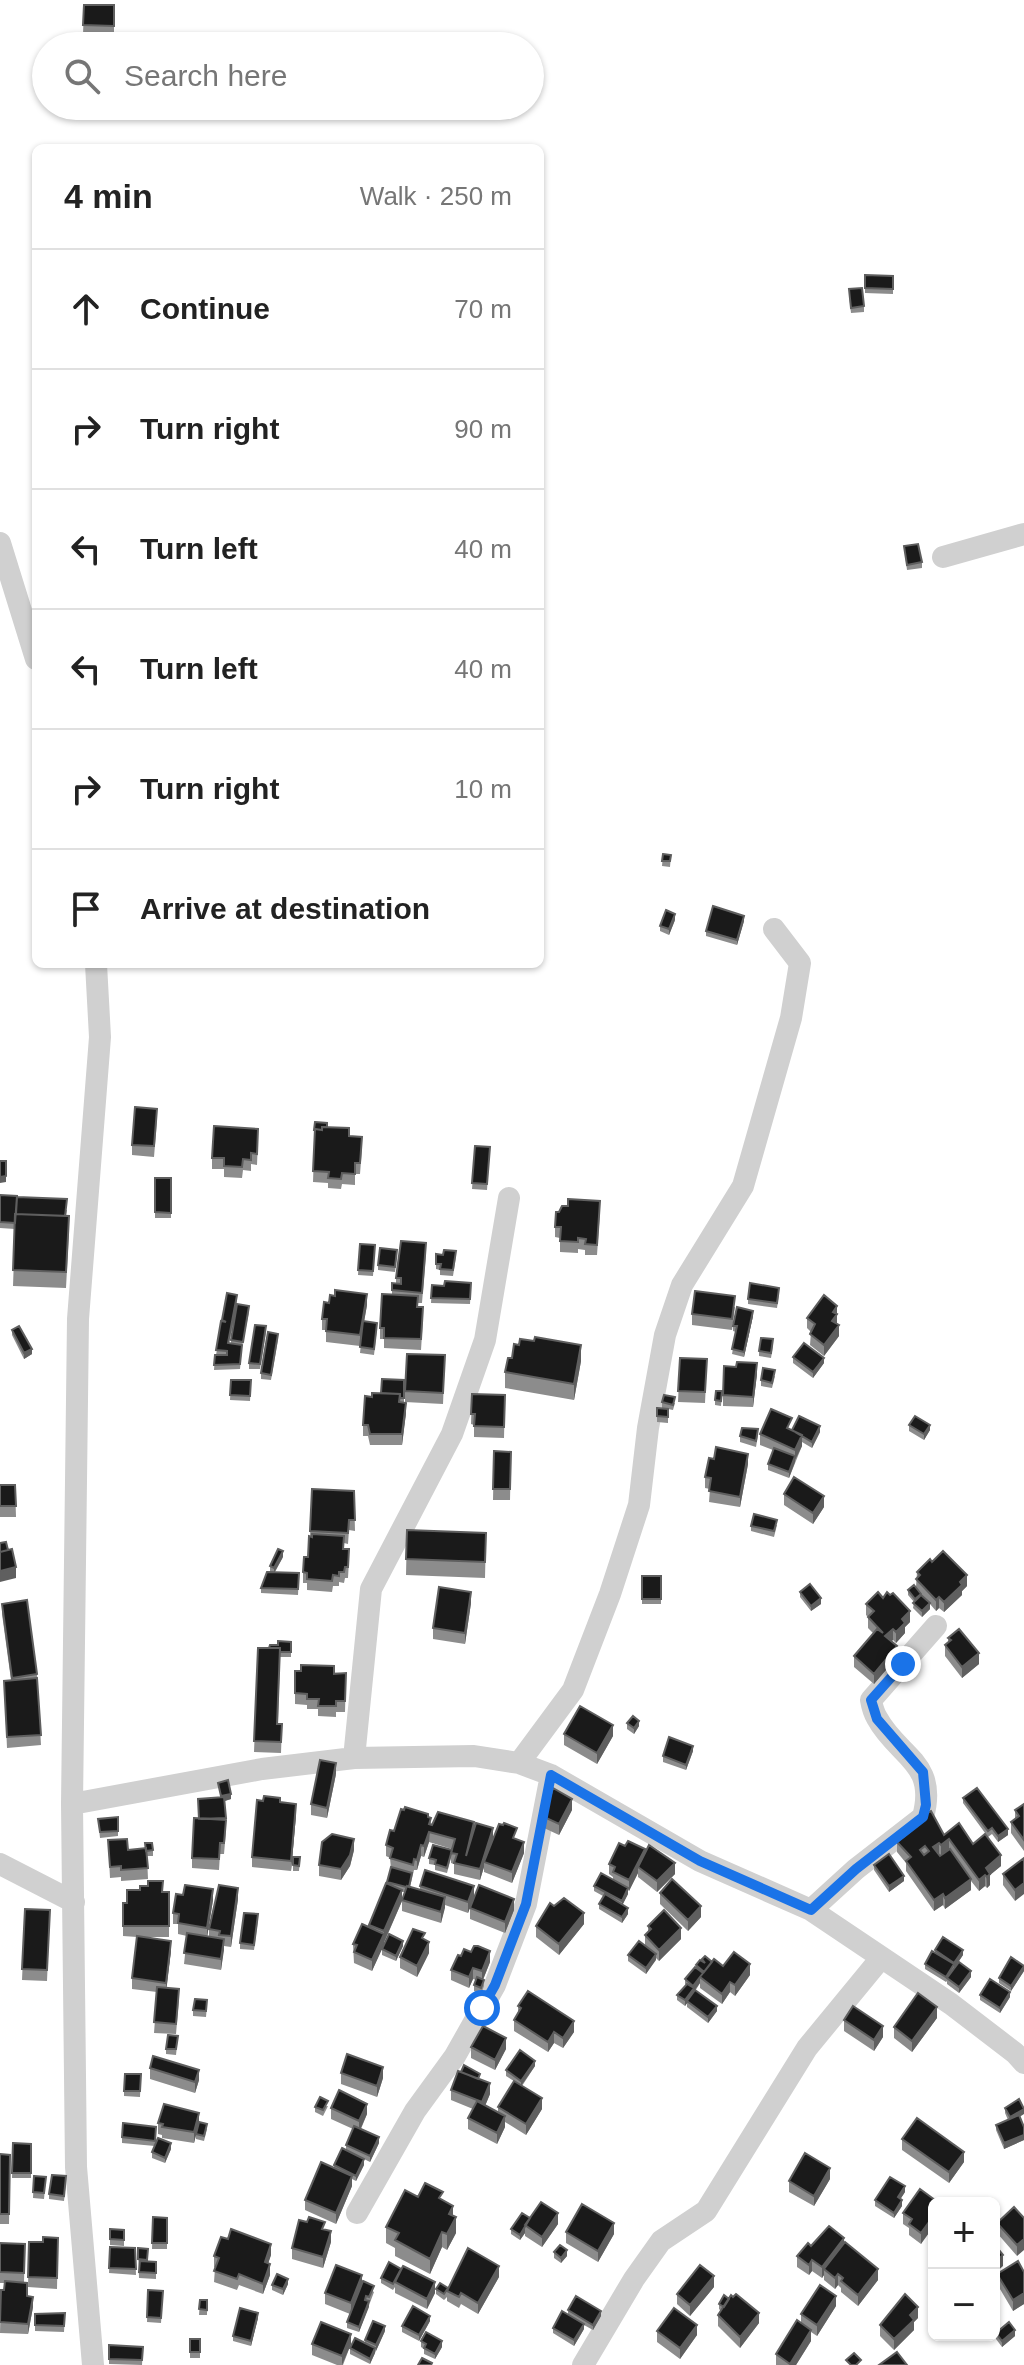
<!DOCTYPE html>
<html lang="en">
<head>
<meta charset="utf-8">
<style>
  body { margin:0; font-family:Helvetica,sans-serif; background:#f2f2f2; color:#222 }
  .controls { position:absolute; right:24px; bottom:24px; display:grid; overflow:hidden; border-radius:12px; box-shadow:0 2px 6px #0004 }
  .controls button { width:72px; height:72px; display:grid; place-items:center; padding:0; border:0; border-bottom:2px solid #e0e0e0; background:#fff; color:#222; font:40px sans-serif }
  .stop { position:absolute; width:24px; height:24px; margin:-18px; border:6px solid #1a73e8; border-radius:50%; background:#fff }
  .stop.end { background:#1a73e8; border-color:#fff; box-shadow:0 2px 8px #0008 }
  .list { margin:0; padding:0; list-style:none }
  h2 { display:flex; justify-content:space-between; align-items:center; height:104px; margin:0; padding:0 32px; font-size:34px }
  h2 small { font-size:26px; font-weight:400; color:#767676 }
  .list li { display:grid; grid-template-columns:52px 1fr auto; gap:24px; align-items:center; box-sizing:border-box; height:120px; padding:0 32px; border-top:2px solid #e0e0e0 }
  .list b { display:block; font-size:30px; white-space:nowrap }
  .list em { font-size:26px; font-style:normal; color:#767676 }
  .icon { flex:none; width:44px; height:44px; fill:none; stroke:currentColor; stroke-width:2; stroke-linecap:round; stroke-linejoin:round }
  .map { position:relative; flex:none; width:1024px; height:2365px; overflow:hidden }
  .search { position:absolute; background:#fff; box-shadow:0 2px 6px #0004; left:32px; top:32px; width:512px; height:88px; display:flex; align-items:center; gap:20px; box-sizing:border-box; padding:0 28px; border-radius:44px; color:#767676; font-size:30px }
  .panel { position:absolute; background:#fff; box-shadow:0 2px 6px #0004; left:32px; top:144px; width:512px; height:824px; border-radius:12px }
  .map>svg:first-child { display:block }
</style>
</head>
<body>
<div class="map">
<svg width="1024" height="2365" viewBox="0 0 1024 2365">
  <rect width="100%" height="100%" fill="#fff"/>
  <g fill="none" stroke-linecap="round" stroke-linejoin="round">
    <!-- minor -->
    <path stroke="#d0d0d0" stroke-width="22" d="M0,543L36,659
      M943,557L1024,534
      M354,1758L371,1589L452,1434L485,1340L509,1198
      M519,1763L573,1690L610,1594L639,1505L648,1428L665,1335L682,1285L743,1186L791,1018L800,963L774,929
      M72,1804L262,1769L354,1758L474,1756L519,1763L551,1775L700,1861L811,1910L951,2004L1015,2053L1024,2063
      M0,1864L74,1902
      M811,1910L856,1869L923,1817C938,1762 898,1757 877,1718C874,1713 872,1706 871,1700L936,1626
      M357,2213L415,2111L455,2056L495,1985L526,1904L551,1775
      M93,2365L76,2167L72,1804L78,1319L100,1037L96,964
      M583,2365L634,2279L661,2241L706,2211L807,2048L881,1958"/>
  </g>
  <!-- wall -->
  <path fill="#8c8c8c" d="M84,5H114V37L83,35Z
    M137,106H152V109L138,112Z
    M865,275L893,276V294L865,293Z
    M849,295L864,306V312L851,313Z
    M904,546L922,562V568L907,570Z
    M663,854L671,855L670,867L662,866Z
    M675,920L669,935L660,931V926Z
    M744,921L737,945L706,936V931Z
    M157,1120L154,1157L132,1155V1145Z
    M315,1122L349,1136L362,1148L360,1174H355V1185L342,1184L341,1189L328,1188V1183L313,1182Z
    M258,1139L257,1165L251,1164V1171L243,1170L242,1178L224,1177V1169H212V1158Z
    M475,1146L490,1147L487,1190L472,1189Z
    M155,1178H171V1218H155Z
    M0,1195L16,1214L67,1210L66,1216L69,1232L66,1288L13,1286L15,1229L0,1228Z
    M600,1212L597,1255H585V1250L578,1249V1253L560,1252V1238L555,1237V1227Z
    M360,1244L375,1245L373,1276L358,1275Z
    M426,1254L422,1303H418V1307L423,1318L421,1350L384,1348V1339H380V1328L392,1294V1283L396,1284V1278Z
    M436,1254L456,1256L453,1276L440,1275V1270L436,1269Z
    M397,1256L395,1272L378,1270V1265Z
    M471,1283L470,1304L431,1303L432,1285L444,1286Z
    M227,1293L237,1300L229,1344H231V1340L249,1312L242,1347L240,1369L214,1370L215,1355H216Z
    M779,1293L777,1308L748,1304V1299Z
    M367,1305L364,1321L377,1328L374,1355L360,1353L362,1333L360,1346L326,1342V1330H322V1319Z
    M837,1306V1324L839,1336L824,1356L810,1345L811,1332L807,1328V1318Z
    M735,1307L732,1330L692,1325V1314Z
    M753,1316L744,1357L732,1354L736,1332L733,1331V1326Z
    M12,1330L32,1354L24,1359L12,1335Z
    M266,1332L260,1369H249V1363Z
    M278,1339L271,1380L261,1379V1373Z
    M534,1341L581,1361L574,1400L505,1388V1372L519,1345Z
    M773,1345L771,1358L759,1356V1351Z
    M445,1355L443,1404L405,1402V1391Z
    M793,1357L824,1363L813,1378L793,1363Z
    M680,1358L707,1359L705,1403L678,1402Z
    M757,1374L753,1407L723,1406V1395Z
    M775,1376L772,1388L761,1386V1380Z
    M231,1380H251L250,1401L230,1400Z
    M404,1380V1403L406,1413L402,1445H370L368,1436H363V1425L372,1397L381,1393Z
    M722,1391L721,1406L715,1405V1400Z
    M472,1394L505,1395L504,1438L474,1437V1425L471,1424Z
    M662,1402L675,1403L673,1410L668,1409V1423L657,1422V1408H662Z
    M909,1425L930,1430L924,1440L909,1431Z
    M792,1429L820,1432L812,1448L802,1442V1446L789,1478L768,1470V1464L773,1450L760,1445V1434Z
    M758,1435L756,1447L740,1442V1436Z
    M494,1451L511,1452L510,1500H493Z
    M748,1464L740,1507L709,1502L710,1489L705,1488V1477Z
    M0,1485H15L16,1517H0Z
    M312,1489L354,1491L355,1531L349,1530L348,1544L344,1543V1549L349,1560L348,1578H345L344,1583L339,1582V1586H333L332,1592L307,1590V1583H303V1572L308,1557L310,1537Z
    M784,1494L824,1507L813,1524L784,1505Z
    M777,1525L774,1537L751,1531V1526Z
    M407,1530L486,1533L485,1578L406,1575Z
    M283,1557L275,1572L299,1573L298,1595L261,1593V1588L270,1571V1566Z
    M932,1562L967,1586L962,1591V1595L944,1612L939,1608L936,1611L930,1604V1609L922,1617L913,1608L914,1602L908,1595V1590L916,1587L917,1572Z
    M642,1576H661V1604H642Z
    M800,1592L821,1604L811,1611L800,1597Z
    M471,1603L465,1644L433,1639V1628Z
    M2,1604L37,1674L41,1745L7,1748L4,1681L11,1680L2,1614Z
    M866,1604L910,1622L905,1627V1633L896,1643L893,1640L891,1641L897,1657L874,1684L854,1667V1656L873,1633L868,1628V1617L866,1615Z
    M948,1638L979,1664L962,1678L945,1656V1645L948,1642Z
    M291,1642V1657H280L278,1724H282L281,1753L254,1752L258,1648H269Z
    M295,1671L346,1673L345,1712H336V1717L318,1716V1709H307V1705L295,1704Z
    M627,1723L639,1726L634,1734L627,1729Z
    M564,1734L613,1736L597,1764L564,1745Z
    M693,1751L686,1770L663,1762V1756Z
    M336,1774L327,1818L311,1815V1804Z
    M218,1783L231,1799L225,1801L226,1831L224,1854H220L219,1870L192,1868V1858L199,1819L221,1797Z
    M963,1798L1008,1835L998,1842L992,1834L988,1837L963,1803Z
    M280,1802L296,1815L291,1871L252,1867V1857Z
    M1024,1804V1851L1011,1833V1822L1015,1819V1810Z
    M572,1810L559,1835L544,1828V1817Z
    M923,1815L944,1835L973,1844L1001,1866L990,1875V1885L987,1888L985,1886L979,1891L971,1881V1890L945,1909L943,1905L934,1911L906,1871V1863L897,1852V1842L909,1833V1826L919,1823L923,1820Z
    M118,1817V1836L100,1838L98,1819Z
    M428,1817L431,1825L474,1830L493,1839H517L524,1853L512,1883L484,1872V1867L480,1880L454,1874V1864L451,1863V1858L447,1873L435,1870V1865L429,1864V1858L452,1849L429,1842L424,1857L421,1856L417,1870H414L410,1887L420,1890V1886L474,1897L468,1913L445,1905L441,1923L402,1911V1900L405,1892H402V1901L372,1971L354,1963L353,1944L369,1927L387,1884L391,1869L390,1858L386,1856V1845L394,1831Z
    M108,1840L128,1850H153V1856H147L148,1879L121,1881V1877L110,1878Z
    M354,1850L350,1866L341,1880L319,1876V1865Z
    M645,1854L675,1874L657,1892L638,1877V1873L629,1891L628,1890V1894L622,1905L628,1914L622,1923L599,1909V1904L603,1896L594,1891V1886L613,1880V1877L609,1874V1864Z
    M293,1857H300L299,1871H293Z
    M1024,1858L1015,1901L1003,1885V1874Z
    M874,1865L904,1881L889,1892L874,1870Z
    M163,1892H169V1937H138L171,1951L166,1988L179,1999L176,2034L154,2033L157,1992L132,1989V1978L137,1937L123,1936V1903H127Z
    M660,1893L701,1917L688,1931L660,1904Z
    M238,1899L231,1947L224,1946L221,1970L184,1964L187,1936L178,1934V1924H173V1913L213,1900L207,1937H209V1929Z
    M470,1908L514,1910L505,1933L470,1919Z
    M25,1909L50,1910L47,1981L22,1980Z
    M258,1920L254,1950L240,1949V1943Z
    M584,1924L559,1955L536,1937V1926Z
    M648,1926L681,1939L659,1961L656,1958L646,1974L628,1961V1955L645,1946V1935L648,1932Z
    M425,1940L429,1953L417,1977L400,1968V1957Z
    M403,1946L396,1961L382,1955V1949Z
    M935,1950L963,1955L954,1969L971,1977L959,1993L947,1984V1981L946,1982L925,1969V1964L935,1953Z
    M702,1959L750,1975L735,1996L730,1992L722,2004L700,1988V1983L694,1993L717,2011L708,2023L687,2007V2003L685,2006L677,2000V1995L686,1985L685,1984V1979L696,1967V1965L702,1961Z
    M490,1962L483,1980L484,1986L481,1994L474,1991V1985L476,1980L473,1979L469,1988L451,1980V1970Z
    M1024,1966V1971L1011,1991L999,1983V1978Z
    M980,1995L1010,1997L1000,2013L980,2000Z
    M207,2005L206,2017L193,2016V2010Z
    M518,2006L574,2032L563,2048L554,2043L548,2052L514,2031V2020L518,2013Z
    M937,2018L912,2052L894,2038V2027Z
    M844,2020L883,2037L874,2051L844,2031Z
    M178,2036L176,2055L166,2054V2049Z
    M471,2047L506,2049L495,2070L471,2058Z
    M535,2066L522,2086L542,2109L526,2135L505,2122V2127L497,2144L468,2129V2118L473,2109L451,2100V2090L480,2080L490,2094L485,2106L498,2113V2107L520,2085L506,2076V2070Z
    M150,2068L199,2080L195,2093L150,2079Z
    M341,2073L383,2078L377,2097L341,2084Z
    M141,2074L140,2097L124,2096V2091Z
    M328,2106L323,2116L315,2112V2107Z
    M331,2108L367,2114L361,2129L379,2143L370,2162L364,2159V2165L356,2181L352,2179V2186L336,2224L305,2210V2200L334,2168V2165L346,2150V2145L353,2129L331,2119Z
    M1005,2108L1020,2117L1024,2127V2140L1004,2149L996,2130V2125L1008,2120L1005,2113Z
    M158,2123L199,2124L207,2129L204,2141L196,2139V2134L194,2143L162,2138V2135L158,2134Z
    M156,2132L155,2146L171,2149L165,2163L152,2158V2152L155,2146L122,2143V2137Z
    M902,2139L964,2162L949,2183L902,2150Z
    M13,2143L31,2144V2178H12Z
    M0,2154L10,2155L9,2224H0Z
    M34,2176L46,2177L44,2199L33,2198Z
    M830,2179L814,2206L789,2192V2181Z
    M66,2182L64,2201L49,2199V2194Z
    M905,2192L900,2199L902,2206L894,2218L875,2206V2200Z
    M418,2197L443,2200L456,2233L447,2250L442,2247L430,2274L395,2256V2248L386,2243V2227Z
    M939,2203L921,2244L909,2235V2228L903,2224V2213Z
    M153,2217L167,2218V2249H152Z
    M530,2218L558,2224L542,2247L525,2236V2233L520,2240L511,2234V2229Z
    M1024,2218L1017,2256L997,2233V2223Z
    M307,2222L325,2230L331,2242L323,2268L292,2259V2248Z
    M110,2229L124,2230V2246L110,2245Z
    M566,2232L614,2234L598,2262L566,2243Z
    M58,2238L57,2289L28,2287L29,2242H43Z
    M0,2243L25,2244L24,2282L27,2296L33,2307L28,2334L0,2333L1,2290H4L5,2283H0Z
    M844,2243L878,2280L858,2306L841,2292V2288L838,2285L835,2289L824,2280V2275L822,2278L812,2271L809,2275L797,2267V2256L811,2246Z
    M110,2247L135,2248L136,2275L109,2273Z
    M138,2248L148,2249L147,2262H156V2279L139,2278Z
    M554,2252L567,2256L561,2263L554,2258Z
    M271,2255L268,2263L270,2275L263,2294L239,2285L237,2290L214,2282L215,2268L214,2267V2256Z
    M401,2269L435,2293L427,2309L395,2293V2287L393,2290L381,2283V2278Z
    M1024,2272V2304L1013,2311L997,2284V2274Z
    M499,2277L478,2314L461,2304L459,2308L447,2301V2297L444,2300L436,2294V2289L448,2288Z
    M288,2284L283,2295L272,2290V2285Z
    M362,2284L374,2292L359,2332L347,2328V2322L350,2314L325,2304V2293Z
    M714,2287L690,2316L677,2304V2294Z
    M148,2290L163,2291L161,2323L147,2322Z
    M729,2299L759,2323L740,2348L718,2326V2315L721,2311L719,2309V2304Z
    M200,2300H207V2315H199Z
    M836,2306L817,2336L811,2332V2341L796,2365H776V2354L801,2323V2314Z
    M568,2310L601,2316L593,2330L584,2325V2329L574,2346L553,2333V2328L568,2314Z
    M65,2313L64,2332L35,2331V2314Z
    M258,2318L251,2346L233,2341V2336Z
    M918,2318L914,2322V2330L894,2350L880,2336V2325Z
    M430,2321L419,2341L402,2332V2326Z
    M385,2331L370,2364L350,2354V2348L365,2343V2340Z
    M657,2331L697,2335L680,2359L657,2342Z
    M996,2333L1015,2336L1002,2347L996,2339Z
    M190,2339H200V2358H190Z
    M421,2341L442,2347L435,2359L424,2354V2349L421,2347Z
    M312,2344H351L343,2365H337L312,2355Z
    M109,2345L143,2347L142,2365L109,2364Z"/>
  <!-- shaded-wall -->
  <path fill="#5f5f5f" d="M675,914V920L669,935V929Z
    M744,916V921L737,945V940Z
    M6,1176V1182L0,1183V1177Z
    M367,1294V1305L360,1346V1335Z
    M837,1306V1325L832,1331L833,1312Z
    M753,1311V1316L744,1357V1352Z
    M839,1325V1336L824,1356V1345Z
    M581,1345V1361L574,1400V1384Z
    M32,1349V1354L24,1359V1353Z
    M824,1358V1363L813,1378V1372Z
    M757,1363V1374L753,1407V1397Z
    M406,1403V1413L402,1445V1434Z
    M930,1425V1430L924,1440V1434Z
    M820,1426V1432L812,1448V1442Z
    M802,1435V1446L795,1460V1450Z
    M748,1454V1464L740,1507V1497Z
    M795,1456V1462L789,1478V1472Z
    M824,1496V1507L813,1524V1513Z
    M283,1551V1557L274,1573V1568Z
    M16,1567V1578L0,1582V1571Z
    M967,1575V1586L962,1591V1595L944,1612V1602L960,1582Z
    M471,1592V1603L465,1644V1633Z
    M939,1597V1608L936,1611V1600Z
    M821,1598V1604L811,1611V1606Z
    M930,1603V1609L922,1617V1611Z
    M910,1611V1622L905,1627V1633L896,1643V1632L902,1619Z
    M893,1629V1640L885,1647V1636Z
    M897,1646V1657L874,1684V1674Z
    M979,1653V1664L962,1678V1667Z
    M639,1721V1726L634,1734V1728Z
    M613,1725V1736L597,1764V1753Z
    M693,1746V1751L686,1770V1765Z
    M336,1763V1774L327,1818V1808Z
    M231,1794V1799L221,1802V1796Z
    M572,1799V1810L559,1835V1824Z
    M296,1804V1815L291,1871V1861Z
    M431,1818L429,1842L424,1857V1846Z
    M493,1828V1839L484,1862V1867L480,1880V1869Z
    M1008,1829V1835L998,1842V1836Z
    M354,1839V1850L350,1866L341,1880V1869Z
    M949,1839V1850L941,1855V1845Z
    M524,1842V1853L512,1883V1872Z
    M939,1843V1853L933,1858V1847Z
    M421,1845V1856L417,1870V1860Z
    M645,1849V1860L638,1867V1873L629,1891V1880Z
    M1001,1855V1866L990,1875V1885L987,1888L986,1868Z
    M675,1863V1874L657,1892V1881Z
    M985,1875V1886L979,1891V1880Z
    M904,1876V1881L889,1892V1886Z
    M971,1879V1890L945,1909V1898Z
    M1024,1883V1894L1015,1901V1890Z
    M474,1886V1897L468,1913V1902Z
    M238,1888V1899L231,1947V1936Z
    M628,1888V1894L622,1906V1901Z
    M213,1889V1900L207,1938V1928Z
    M402,1890V1901L384,1942V1931Z
    M943,1894V1905L934,1911V1900Z
    M445,1897V1908L441,1923V1912Z
    M514,1899V1910L505,1933V1922Z
    M701,1906V1917L688,1931V1920Z
    M628,1908V1914L622,1923V1917Z
    M584,1913V1924L559,1955V1944Z
    M681,1928V1939L659,1961V1950Z
    M384,1934V1945L372,1971V1960Z
    M224,1939V1950L221,1970V1959Z
    M171,1941V1951L166,1993V1983Z
    M403,1941V1946L396,1961V1956Z
    M429,1942V1953L417,1977V1966Z
    M963,1950V1955L954,1968V1963Z
    M490,1951V1962L482,1982V1971Z
    M656,1954V1960L646,1974V1968Z
    M750,1964V1975L735,1996V1985Z
    M1024,1966V1971L1011,1991V1986Z
    M473,1968V1979L469,1988V1977Z
    M971,1971V1977L959,1993V1987Z
    M700,1978V1983L694,1991V1994L685,2006V2000L693,1989V1986Z
    M730,1982V1992L722,2004V1994Z
    M1010,1992V1997L1000,2013V2008Z
    M717,2006V2011L708,2023V2017Z
    M937,2007V2018L912,2052V2041Z
    M574,2021V2032L563,2048V2038Z
    M883,2026V2037L874,2051V2040Z
    M554,2032V2043L548,2052V2042Z
    M506,2038V2049L495,2070V2060Z
    M535,2061V2066L521,2086V2081Z
    M383,2067V2078L377,2097V2086Z
    M199,2070V2080L195,2093V2082Z
    M490,2083V2094L482,2113V2102Z
    M542,2098V2109L526,2135V2124Z
    M367,2104V2114L359,2132V2121Z
    M1024,2109V2114L1010,2123V2117Z
    M199,2113V2124L194,2143V2132Z
    M505,2116V2127L497,2144V2133Z
    M1024,2135V2140L1004,2149V2143Z
    M379,2137V2143L370,2162V2156Z
    M171,2143V2149L165,2163V2158Z
    M964,2152V2162L949,2183V2172Z
    M364,2159V2165L356,2181V2176Z
    M830,2168V2179L814,2206V2196Z
    M352,2176V2186L336,2224V2213Z
    M905,2186V2192L898,2203V2197Z
    M902,2200V2206L894,2218V2213Z
    M453,2206V2221L456,2217V2233L447,2250V2234L449,2214Z
    M558,2213V2224L542,2247V2237Z
    M934,2215V2226L921,2244V2233Z
    M614,2223V2234L598,2262V2251Z
    M525,2228V2233L520,2240V2235Z
    M331,2231V2242L323,2268V2257Z
    M442,2232V2247L430,2274V2259Z
    M844,2238V2249L824,2269V2275L822,2278V2267Z
    M1024,2239V2250L1017,2256V2245Z
    M271,2244V2255L265,2273V2262Z
    M567,2250V2256L561,2263V2258Z
    M1003,2255V2266L994,2274V2263Z
    M812,2260V2271L809,2275V2265Z
    M270,2264V2275L263,2294V2284Z
    M499,2266V2277L478,2314V2303Z
    M878,2269V2280L858,2306V2295Z
    M838,2274V2285L835,2289V2278Z
    M362,2275V2286L351,2314V2303Z
    M714,2276V2287L690,2316V2305Z
    M288,2279V2284L283,2295V2289Z
    M435,2282V2293L427,2309V2299Z
    M1024,2293V2304L1013,2311V2300Z
    M836,2296V2306L817,2336V2325Z
    M33,2297V2307L28,2334V2324Z
    M369,2301V2307L359,2332V2327Z
    M918,2307V2318L914,2322V2330L894,2350V2339L910,2315Z
    M601,2311V2316L593,2330V2325Z
    M258,2313V2318L251,2346V2341Z
    M759,2313V2323L740,2348V2337Z
    M430,2316V2321L419,2341V2335Z
    M584,2324V2329L574,2346V2340Z
    M697,2325V2335L680,2359V2348Z
    M385,2326V2331L376,2351V2345Z
    M811,2330V2341L796,2365H790Z
    M1015,2330V2336L1002,2347V2341Z
    M351,2334V2344L342,2365V2356Z
    M442,2341V2347L435,2359V2354Z
    M375,2348V2353L370,2364V2359Z"/>
  <!-- building -->
  <path fill="#1a1a1a" stroke="#5f5f5f" stroke-width="2" fill-rule="evenodd" d="M84,5H114V26L83,25Z
    M865,275L893,276V289L865,288Z
    M862,288L864,306L851,308L849,289Z
    M918,544L922,562L907,565L904,546Z
    M663,854L671,855L670,861H662Z
    M713,906L744,916L737,940L706,931Z
    M666,910L675,914L669,929L660,926Z
    M135,1107L157,1109L154,1146L132,1145Z
    M315,1122L327,1123V1127H322V1130L315,1129V1130H314Z
    M214,1126L258,1129L257,1154L251,1153V1160L243,1159L242,1167L224,1166V1158H212Z
    M322,1127L349,1128V1136L362,1137L360,1163H355V1174L342,1173L341,1179L328,1178L329,1172L313,1171L315,1129L322,1130Z
    M475,1146L490,1147L487,1184L472,1183Z
    M0,1161H6V1176L0,1177Z
    M155,1178H171V1213L155,1212Z
    M0,1195L17,1196L15,1223L0,1222Z
    M17,1197L67,1199L65,1216L16,1214Z
    M568,1199L600,1201L597,1245L585,1244L586,1239L578,1238V1242L560,1241L561,1227H555L556,1212H559L562,1206H568Z
    M15,1214L69,1216L66,1272L13,1270Z
    M401,1241L426,1243L422,1293L392,1290V1283L401,1284V1278H396Z
    M360,1244L375,1245L373,1271L358,1270Z
    M380,1248L397,1250L395,1267L378,1265Z
    M444,1250L456,1251L453,1270L440,1269L441,1264H436V1254L443,1255Z
    M445,1281L471,1283L470,1299L431,1298L432,1285L444,1286Z
    M750,1283L779,1288L777,1303L748,1299Z
    M335,1290L367,1294L360,1335L326,1331L327,1319H322L324,1302L329,1303L330,1295L335,1296Z
    M695,1291L735,1296L732,1319L692,1314Z
    M227,1293L237,1295L228,1343L242,1345L240,1364L214,1365L215,1355H227V1351L216,1350L221,1321L226,1322L222,1320Z
    M382,1294L418,1296L417,1307H423L421,1339L384,1338V1328H380Z
    M824,1295L837,1306L833,1312L837,1314L832,1321L839,1325L824,1345L810,1334L815,1324L807,1318Z
    M237,1304L249,1306L243,1342L231,1340Z
    M737,1307L753,1311L744,1352L732,1349L737,1326H733Z
    M363,1321L377,1323L374,1349L360,1347Z
    M255,1325L266,1326L260,1364L249,1363Z
    M19,1326L32,1349L24,1353L12,1330Z
    M268,1332L278,1334L271,1375L261,1373Z
    M535,1337L581,1345L574,1384L505,1372L508,1358H512L514,1344L519,1345L520,1339L534,1341Z
    M761,1338L773,1339L771,1353L759,1351Z
    M804,1343L824,1358L813,1372L793,1357Z
    M407,1354L445,1355L443,1393L405,1391Z
    M680,1358L707,1359L705,1392L678,1391Z
    M737,1362L757,1363L753,1397L723,1395L724,1366L736,1367Z
    M763,1368L775,1370L772,1383L761,1380Z
    M382,1379L404,1380V1398H400V1394L381,1393Z
    M231,1380H251L250,1396L230,1395Z
    M716,1391H722L721,1401L715,1400Z
    M372,1393L400,1394L399,1402L406,1403L402,1434H370L368,1425H363L365,1396L372,1397Z
    M472,1394L505,1395L504,1427L474,1426L475,1414H471Z
    M664,1395L675,1397L673,1405L662,1402Z
    M657,1408L668,1409V1417L657,1416Z
    M771,1409L792,1418L787,1428L802,1435L795,1450L760,1434Z
    M799,1416L820,1426L812,1442L792,1430Z
    M915,1416L930,1425L924,1434L909,1425Z
    M742,1428L758,1429L756,1441L740,1436Z
    M716,1447L748,1454L740,1497L709,1491L711,1478L705,1477L709,1458L714,1459Z
    M774,1448L795,1456L789,1472L768,1464Z
    M494,1451L511,1452L510,1489H493Z
    M794,1477L824,1496L813,1513L784,1494Z
    M0,1485H15L16,1506H0Z
    M312,1489L354,1491L355,1520H349L348,1533L310,1531Z
    M754,1514L777,1520L774,1531L751,1526Z
    M407,1530L486,1533L485,1562L406,1559Z
    M312,1534L344,1536L343,1549H349L348,1567H345L344,1572H339V1576L333,1575L332,1581L307,1579V1573L303,1572L304,1557H308L309,1536L312,1537Z
    M6,1542L8,1550L0,1552V1543Z
    M12,1549L16,1567L0,1571V1552Z
    M278,1549L283,1551L274,1568L270,1566Z
    M943,1551L967,1575L960,1582L962,1585L944,1602L939,1597L936,1600L916,1579L920,1575L917,1572L930,1559L932,1562Z
    M267,1572L299,1573L298,1589L261,1588Z
    M642,1576H661V1599H642Z
    M810,1584L821,1598L811,1606L800,1592Z
    M914,1585L921,1594L915,1599L908,1590Z
    M439,1587L471,1592L465,1633L433,1628Z
    M878,1592L883,1598L887,1592L890,1595L893,1593L910,1611L902,1619L905,1623L896,1632L893,1629L885,1636L897,1646L874,1674L854,1656L877,1629L883,1633L868,1617L874,1611L866,1604Z
    M921,1595L930,1603L922,1611L913,1603Z
    M27,1600L37,1674L12,1678L2,1604Z
    M959,1629L979,1653L962,1667L945,1645L951,1640L948,1638Z
    M278,1641L291,1642V1652H280V1648H269L270,1645H278Z
    M258,1648H280L277,1724H282L281,1742L254,1741Z
    M301,1665L334,1666V1674L346,1673L345,1701H336V1706H318L319,1699H307V1694L295,1693V1671H301Z
    M37,1678L41,1735L7,1737L4,1681Z
    M580,1706L613,1725L597,1753L564,1734Z
    M633,1716L639,1721L634,1728L627,1723Z
    M669,1737L693,1746L686,1765L663,1756Z
    M320,1760L336,1763L327,1808L311,1804Z
    M228,1780L231,1794L221,1796L218,1783Z
    M553,1788L572,1799L559,1824L544,1817Z
    M977,1788L1008,1829L998,1836L992,1828L988,1831L963,1798Z
    M264,1796L280,1798V1802L296,1804L291,1861L252,1857L257,1800L263,1801Z
    M224,1797L226,1818L199,1819L198,1799Z
    M1024,1804V1840L1011,1822L1019,1816L1015,1810Z
    M405,1807L428,1814V1817L431,1818L429,1824L432,1825L438,1812L474,1822L466,1856L476,1823L493,1828L480,1869L454,1863L457,1854L451,1853L455,1839L429,1832L424,1846L421,1845L417,1860L414,1859L413,1865L390,1858L393,1848L386,1845L390,1830L394,1831L401,1809L404,1810Z
    M931,1811L944,1835L959,1823L973,1844L985,1834L1001,1855L986,1868L990,1874L987,1877L985,1875L979,1880L949,1839L941,1845L939,1843L933,1847L940,1856L950,1849L971,1879L945,1898L943,1894L934,1900L906,1861L911,1857L897,1842L912,1830L909,1826L917,1820L919,1823L926,1818L923,1815ZM925,1846L929,1851L924,1855L920,1850Z
    M118,1817V1831L100,1832L98,1819Z
    M194,1818L226,1820L224,1843H220L219,1859L192,1858Z
    M504,1823L517,1828L513,1838L524,1842L512,1872L484,1862L499,1824L503,1825Z
    M332,1834L354,1839L350,1855L341,1869L319,1865L322,1842Z
    M127,1839L128,1850L146,1848L148,1868L121,1870V1866L110,1867L108,1840Z
    M628,1841L645,1849L629,1880L613,1872L615,1867L609,1864L619,1843L625,1846Z
    M145,1843H152L153,1850L146,1851Z
    M433,1845L452,1850L447,1868L435,1864L436,1860L429,1858Z
    M649,1845L675,1863L657,1881L638,1867Z
    M889,1854L904,1876L889,1886L874,1865Z
    M293,1857H300L299,1866L293,1865Z
    M1024,1858V1883L1015,1890L1003,1874Z
    M391,1867L412,1873L409,1887L407,1886L406,1887L387,1882Z
    M425,1870L474,1886L468,1902L420,1886Z
    M601,1873L628,1888L622,1901L594,1886Z
    M672,1879L701,1906L688,1920L660,1893Z
    M148,1881H163L162,1892H169V1926H123V1903H127V1890H140V1886H148Z
    M386,1883L402,1890L384,1931L369,1925Z
    M185,1885L213,1889L207,1928L178,1923L179,1914L173,1913L176,1894L183,1895Z
    M219,1885L238,1888L231,1936L219,1935L220,1931L209,1929Z
    M479,1885L514,1899L505,1922L470,1908Z
    M407,1886L445,1897L441,1912L402,1900Z
    M605,1894L628,1908L622,1917L599,1904Z
    M564,1898L584,1913L559,1944L536,1926L550,1903L554,1906Z
    M25,1909L50,1910L47,1970L22,1969Z
    M664,1910L681,1928L659,1950L645,1935L651,1929L648,1926Z
    M244,1913L258,1914L254,1945L240,1943Z
    M362,1924L384,1934L372,1960L354,1952L357,1945L353,1944Z
    M413,1929L425,1933L422,1938L429,1942L417,1966L400,1957Z
    M187,1933L224,1939L221,1959L184,1953Z
    M389,1934L403,1941L396,1956L382,1949Z
    M137,1936L171,1941L166,1983L132,1978Z
    M943,1937L963,1950L954,1963L935,1950Z
    M639,1941L656,1954L646,1968L628,1955Z
    M474,1946H478L490,1951L482,1971L473,1968L469,1977L451,1970L458,1955L461,1956L464,1949L471,1952Z
    M932,1951L954,1964L946,1977L925,1964Z
    M734,1952L750,1964L735,1985L730,1982L722,1994L700,1977L714,1959L723,1966Z
    M705,1956L712,1962L704,1972L696,1965L700,1960L705,1963L702,1959Z
    M1011,1957L1024,1966L1011,1986L999,1978Z
    M959,1962L971,1971L959,1987L947,1978Z
    M695,1967L703,1973L693,1986L685,1979Z
    M477,1977L484,1980L481,1988L474,1985Z
    M990,1979L1010,1992L1000,2008L980,1995Z
    M687,1984L694,1988L685,2000L677,1995Z
    M157,1987L179,1989L176,2024L154,2022Z
    M695,1990L717,2006L708,2017L687,2001Z
    M528,1991L574,2021L563,2038L554,2032L548,2042L514,2020L521,2008L518,2006Z
    M918,1993L937,2007L912,2041L894,2027Z
    M195,1999L207,2000L206,2011L193,2010Z
    M853,2006L883,2026L874,2040L844,2020Z
    M483,2026L506,2038L495,2060L471,2047Z
    M168,2035L178,2036L176,2049H166Z
    M520,2050L535,2061L521,2081L506,2070Z
    M347,2054L383,2067L377,2086L341,2073Z
    M153,2056L199,2070L195,2082L150,2068Z
    M464,2065L480,2074L478,2079L461,2072Z
    M458,2071L490,2083L482,2102L451,2090Z
    M125,2074H141L140,2091H124Z
    M514,2081L542,2098L526,2124L498,2107Z
    M339,2090L367,2104L359,2121L331,2108Z
    M320,2097L328,2101L323,2110L315,2107Z
    M1019,2099L1024,2109L1010,2117L1005,2108Z
    M477,2101L505,2116L497,2133L468,2118Z
    M164,2104L199,2113L194,2132L162,2127L163,2124L158,2123Z
    M1019,2115L1024,2127V2135L1004,2143L996,2125Z
    M917,2118L964,2152L949,2172L902,2139Z
    M199,2122L207,2124L204,2136L196,2134Z
    M123,2123L156,2127L155,2141L122,2137Z
    M354,2126L379,2137L370,2156L346,2145Z
    M158,2138L171,2143L165,2158L152,2152Z
    M13,2143L31,2144V2173H12Z
    M342,2148L364,2159L356,2176L334,2165Z
    M805,2153L830,2168L814,2196L789,2181Z
    M0,2154L10,2155L9,2214H0Z
    M321,2162L352,2176L336,2213L305,2200Z
    M52,2175L66,2176L64,2196L49,2194Z
    M34,2176L46,2177L44,2193L33,2192Z
    M890,2177L905,2186L898,2197L902,2200L894,2213L875,2200Z
    M425,2183L443,2192L439,2198L453,2206L449,2214L456,2217L447,2234L442,2232L430,2259L395,2240L399,2233L386,2227L405,2190L418,2197Z
    M920,2189L939,2203H934V2215L921,2233L909,2224L912,2219L903,2213Z
    M541,2202L558,2213L542,2237L525,2225Z
    M582,2204L614,2223L598,2251L566,2232Z
    M1014,2207L1024,2218V2239L1017,2245L997,2223Z
    M522,2213L530,2218L520,2235L511,2229Z
    M153,2217L167,2218V2243H152Z
    M309,2217L325,2222L322,2229L331,2231L323,2257L292,2248L299,2220L307,2222Z
    M829,2226L844,2238L822,2267L812,2260L809,2265L797,2256L808,2243L811,2246Z
    M110,2229L124,2230V2240L110,2239Z
    M231,2229L271,2244L265,2262L270,2264L263,2284L239,2274L237,2279L214,2271L219,2258L214,2256L221,2237L228,2239Z
    M43,2237L58,2238L57,2278L28,2277L29,2242H43Z
    M845,2242L878,2269L858,2295L841,2281L843,2278L838,2274L835,2278L824,2269Z
    M0,2243L25,2244L24,2273L0,2272Z
    M994,2244L1003,2255L994,2263Z
    M560,2245L567,2250L561,2258L554,2252Z
    M110,2247L135,2248L136,2269L109,2268Z
    M138,2248L148,2249L147,2260L138,2259Z
    M468,2248L499,2266L478,2303L461,2293L459,2297L447,2291Z
    M140,2261L156,2262V2273L139,2272Z
    M1018,2261L1024,2272V2293L1013,2300L997,2274Z
    M389,2262L401,2269L393,2284L381,2278Z
    M336,2265L362,2275L351,2303L325,2293Z
    M700,2265L714,2276L690,2305L677,2294Z
    M403,2266L435,2282L427,2299L395,2282Z
    M277,2274L288,2279L283,2289L272,2285Z
    M5,2281L27,2283V2296L33,2297L28,2324L0,2322L1,2290H4Z
    M363,2281L374,2286L369,2297L366,2296L365,2300L369,2301L359,2327L347,2322Z
    M440,2283L448,2288L444,2294L436,2289Z
    M820,2285L836,2296L817,2325L801,2314Z
    M148,2290L163,2291L161,2318L147,2317Z
    M736,2294L759,2313L740,2337L718,2315L731,2295L733,2297Z
    M905,2294L918,2307L910,2315L914,2320L894,2339L880,2325Z
    M724,2295L729,2299L724,2307L719,2304Z
    M576,2296L601,2311L593,2325L568,2310Z
    M200,2300H207V2310L199,2309Z
    M413,2306L430,2316L419,2335L402,2326Z
    M240,2308L258,2313L251,2341L233,2336Z
    M674,2308L697,2325L680,2348L657,2331Z
    M562,2311L584,2324L574,2340L553,2328Z
    M65,2313L64,2326L35,2325V2314Z
    M797,2320L811,2330L790,2364L776,2354Z
    M373,2321L385,2326L376,2345L365,2340Z
    M321,2322L351,2334L342,2356L312,2344Z
    M1009,2322L1015,2330L1002,2341L996,2333Z
    M426,2332L442,2341L435,2354L424,2348L426,2344L421,2341Z
    M355,2338L375,2348L370,2359L350,2348Z
    M190,2339H200V2352H190Z
    M109,2345L143,2347L142,2360L109,2359Z
    M897,2352L907,2365H879Z
    M854,2353L861,2360L856,2365H851L846,2360Z
    M422,2358L432,2363L431,2365H418Z"/>
  <g fill="none" stroke-linecap="round" stroke-linejoin="round">
    <!-- route -->
    <path stroke="#1a73e8" stroke-width="10" d="M482,2008L495,1985L526,1904L551,1775L700,1861L811,1910L856,1869L923,1817L926,1805L923,1772L877,1719L871,1700L903,1664"/>
  </g>
</svg>
<div class="controls">
<button>+</button>
<button>−</button>
</div>
<div class="stop" style="left:482px;top:2008px"></div>
<div class="stop end" style="left:903px;top:1664px"></div>
<div class="search"><svg class="icon" aria-label="search" viewBox="0 0 24 24"><circle cx="10" cy="10" r="6"/><path d="M15 15l6 6"/></svg>Search here</div>
<section class="panel">
<h2>4 min<small>Walk · 250 m</small></h2>
<ul class="list">
<li><svg class="icon" aria-label="ahead" viewBox="0 0 24 24"><path d="M12 20V5M6 11l6-6 6 6"/></svg><div><b>Continue</b></div><em>70 m</em></li>
<li><svg class="icon" aria-label="right" viewBox="0 0 24 24"><path d="M7 20v-9h11M14 6l5 5-5 5"/></svg><div><b>Turn right</b></div><em>90 m</em></li>
<li><svg class="icon" aria-label="left" viewBox="0 0 24 24"><path d="M17 20v-9H6M10 6l-5 5 5 5"/></svg><div><b>Turn left</b></div><em>40 m</em></li>
<li><svg class="icon" aria-label="left" viewBox="0 0 24 24"><path d="M17 20v-9H6M10 6l-5 5 5 5"/></svg><div><b>Turn left</b></div><em>40 m</em></li>
<li><svg class="icon" aria-label="right" viewBox="0 0 24 24"><path d="M7 20v-9h11M14 6l5 5-5 5"/></svg><div><b>Turn right</b></div><em>10 m</em></li>
<li><svg class="icon" aria-label="arrive" viewBox="0 0 24 24"><path d="M6 21V4h12l-3 4 3 4H6"/></svg><div><b>Arrive at destination</b></div></li>
</ul>
</section>
</div>
</body>
</html>
